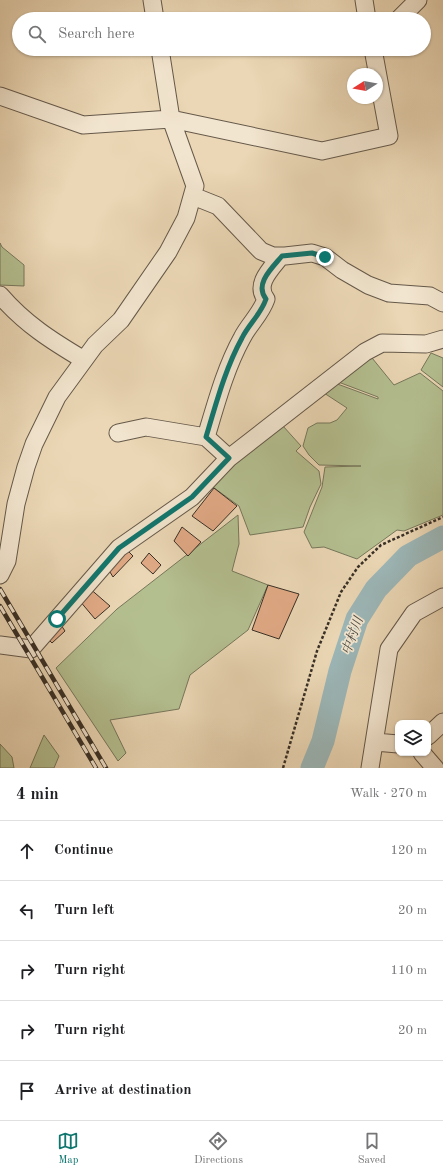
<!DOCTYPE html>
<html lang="en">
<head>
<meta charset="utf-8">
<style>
  body { margin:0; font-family:"Old Standard TT","Noto Serif JP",serif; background:#f6f6f6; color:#202124 }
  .controls { position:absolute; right:12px; bottom:12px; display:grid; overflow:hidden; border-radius:8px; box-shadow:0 1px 3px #0004 }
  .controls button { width:36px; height:36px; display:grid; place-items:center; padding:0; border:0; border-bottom:1px solid #e0e0e0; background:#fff; color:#202124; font:20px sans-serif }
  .compass { position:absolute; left:347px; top:68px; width:36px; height:36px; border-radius:50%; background:#fff; box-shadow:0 1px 3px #0004; rotate:259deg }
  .stop { position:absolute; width:12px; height:12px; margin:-9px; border:3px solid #0f766e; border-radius:50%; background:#fff }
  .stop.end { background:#0f766e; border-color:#fff; box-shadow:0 1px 4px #0008 }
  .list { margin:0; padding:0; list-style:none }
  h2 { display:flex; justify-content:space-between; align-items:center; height:52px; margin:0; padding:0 16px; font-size:17px }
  h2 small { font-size:13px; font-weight:400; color:#757577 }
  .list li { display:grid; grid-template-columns:26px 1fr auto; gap:12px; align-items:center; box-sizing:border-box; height:60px; padding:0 16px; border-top:1px solid #e0e0e0 }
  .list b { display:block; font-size:15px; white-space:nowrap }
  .list em { font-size:13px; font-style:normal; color:#757577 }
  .icon { flex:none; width:22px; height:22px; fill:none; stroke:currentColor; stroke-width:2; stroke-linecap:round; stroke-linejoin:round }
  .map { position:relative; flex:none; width:443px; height:768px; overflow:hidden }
  .search { position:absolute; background:#fff; box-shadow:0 1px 3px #0004; left:12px; right:12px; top:12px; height:44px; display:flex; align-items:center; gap:10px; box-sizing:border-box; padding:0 14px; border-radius:22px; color:#757577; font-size:15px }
  .sheet { height:352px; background:#fff }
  nav { display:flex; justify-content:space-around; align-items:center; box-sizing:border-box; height:56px; border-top:1px solid #e0e0e0; background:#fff; font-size:11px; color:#757577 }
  nav a { display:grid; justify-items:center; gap:2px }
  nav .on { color:#0f766e }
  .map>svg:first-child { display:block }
</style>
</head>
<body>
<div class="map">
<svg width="443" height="768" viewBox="0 0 443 768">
  <rect width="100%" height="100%" fill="#ebd7b5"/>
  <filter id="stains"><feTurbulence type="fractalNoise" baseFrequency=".005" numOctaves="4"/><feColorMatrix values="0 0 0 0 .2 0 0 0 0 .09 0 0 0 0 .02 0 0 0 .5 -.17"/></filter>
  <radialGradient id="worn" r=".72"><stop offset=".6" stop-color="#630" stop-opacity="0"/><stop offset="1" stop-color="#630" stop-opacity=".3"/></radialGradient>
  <!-- green -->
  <path fill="#b4bf90" stroke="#76775b" d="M0,243L2,247L24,265V286L0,285Z
    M368,353L394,385L420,373L443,391V515L404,531L397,530L357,559L324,547L312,548L304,532L322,487L325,467L361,466L319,465L309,455L303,446L308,428L317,423H330L337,420L347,408L324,393L332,382L378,399V397L333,380Z
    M431,353L443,358V387L421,370Z
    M283,426L301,446L296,451L319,471L321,484L310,507L303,527L250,535L239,506L210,485L271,428Z
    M238,515L239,544L232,571L268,585L248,630L190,675L179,709L110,720L126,753L118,761L56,668L117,609Z
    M44,735L59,756L54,768H30Z
    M0,744L12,757L14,768H0Z"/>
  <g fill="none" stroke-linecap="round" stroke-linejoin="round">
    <!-- river -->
    <path stroke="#9cb7b8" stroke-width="23" d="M312,768L323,741L340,671L357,619L376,589L408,556L443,537"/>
  </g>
  <!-- building -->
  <path fill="#e1aa86" stroke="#382f26" d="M214,488L237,506L213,531L192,516Z
    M182,527L201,542L188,556L174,541Z
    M125,548L133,556L113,577L107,567Z
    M149,553L161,565L153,574L141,563Z
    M268,585L299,594L279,639L252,630Z
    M88,587L110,606L95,619L79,600Z
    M57,619L65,631L52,643L46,637Z"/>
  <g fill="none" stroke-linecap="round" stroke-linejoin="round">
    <defs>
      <path id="minor" d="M152,0L155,19
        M364,0L367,19
        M399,19L418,0
        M0,96L83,125L171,119L322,151L389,136L373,49
        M193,196L218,206L261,251L273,256H285L312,253L325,257L342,270L368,285L389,293L430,296L443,303
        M0,295C25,324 52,341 84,360
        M118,433L146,427L206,437L229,458
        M206,437C216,404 225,369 242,338C249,324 261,314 266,299C254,284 272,268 281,256
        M0,575L7,561L16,504L26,467L34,444L57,397L95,345L121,320L168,252L186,218L195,186L171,119L160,49
        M0,645L31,649L119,548L192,497L229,458L365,352L382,343L426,344L443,339
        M428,736L443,722
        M375,742L398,744
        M422,753L435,768
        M370,768L389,649L414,613L443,597"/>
    </defs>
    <!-- minor casing -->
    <use href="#minor" stroke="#65594a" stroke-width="19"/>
    <!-- path -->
    <path stroke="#382f26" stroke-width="2.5" stroke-dasharray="3 2" stroke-linecap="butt" d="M283,768L317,651L341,592L358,567L381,545L443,517"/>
    <!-- minor -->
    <use href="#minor" stroke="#f2e5cf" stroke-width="17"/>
    <defs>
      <path id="rail" d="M0,589L106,768
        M0,606L96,768"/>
    </defs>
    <!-- rail casing -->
    <use href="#rail" stroke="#382f26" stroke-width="4.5"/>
    <!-- rail -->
    <use href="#rail" stroke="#f2e5cf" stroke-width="3" stroke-dasharray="9" stroke-linecap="butt"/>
  </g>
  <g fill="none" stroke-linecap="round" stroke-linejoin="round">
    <!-- route -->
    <path stroke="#0f766e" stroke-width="5" d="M57,619L119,548L192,497L229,458L206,437C216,404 225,369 242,338C249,324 261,314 266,299C254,284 272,268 282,256L312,253L325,257"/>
  </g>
  <g text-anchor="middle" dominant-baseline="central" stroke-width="3.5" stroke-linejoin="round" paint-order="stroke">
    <!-- water labels -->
    <g font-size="13" font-style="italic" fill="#4c4a43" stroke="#f2e5cf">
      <text transform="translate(353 636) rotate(-70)">中村川</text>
    </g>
  </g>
  <rect width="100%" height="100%" filter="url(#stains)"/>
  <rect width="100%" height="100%" fill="url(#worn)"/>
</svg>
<div class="controls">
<button><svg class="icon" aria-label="layers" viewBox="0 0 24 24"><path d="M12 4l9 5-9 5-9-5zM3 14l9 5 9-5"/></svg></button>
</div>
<svg class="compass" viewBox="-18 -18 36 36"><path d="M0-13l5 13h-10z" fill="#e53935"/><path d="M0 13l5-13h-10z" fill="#757577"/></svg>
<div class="stop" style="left:57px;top:619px"></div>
<div class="stop end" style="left:325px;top:257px"></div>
<div class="search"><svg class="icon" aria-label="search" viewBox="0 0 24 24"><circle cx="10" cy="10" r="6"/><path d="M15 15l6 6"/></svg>Search here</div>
</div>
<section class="sheet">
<h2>4 min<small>Walk · 270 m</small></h2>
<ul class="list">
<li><svg class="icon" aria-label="ahead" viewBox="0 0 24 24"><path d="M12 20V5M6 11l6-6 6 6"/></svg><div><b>Continue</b></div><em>120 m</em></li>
<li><svg class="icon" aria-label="left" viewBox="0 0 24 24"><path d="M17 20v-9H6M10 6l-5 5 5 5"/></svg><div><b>Turn left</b></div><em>20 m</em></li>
<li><svg class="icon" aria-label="right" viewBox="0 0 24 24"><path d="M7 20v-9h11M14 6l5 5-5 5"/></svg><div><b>Turn right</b></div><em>110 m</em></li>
<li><svg class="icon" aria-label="right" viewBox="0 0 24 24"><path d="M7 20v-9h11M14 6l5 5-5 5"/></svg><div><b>Turn right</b></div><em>20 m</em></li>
<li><svg class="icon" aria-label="arrive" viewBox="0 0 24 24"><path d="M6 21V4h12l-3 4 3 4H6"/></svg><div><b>Arrive at destination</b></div></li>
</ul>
</section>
<nav>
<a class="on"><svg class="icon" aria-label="map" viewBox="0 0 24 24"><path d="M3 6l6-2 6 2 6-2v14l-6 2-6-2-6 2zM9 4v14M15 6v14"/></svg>Map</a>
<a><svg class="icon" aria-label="directions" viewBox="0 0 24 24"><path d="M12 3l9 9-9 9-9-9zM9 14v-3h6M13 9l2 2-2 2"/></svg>Directions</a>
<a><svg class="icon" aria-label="saved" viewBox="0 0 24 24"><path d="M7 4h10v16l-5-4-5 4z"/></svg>Saved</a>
</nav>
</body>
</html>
